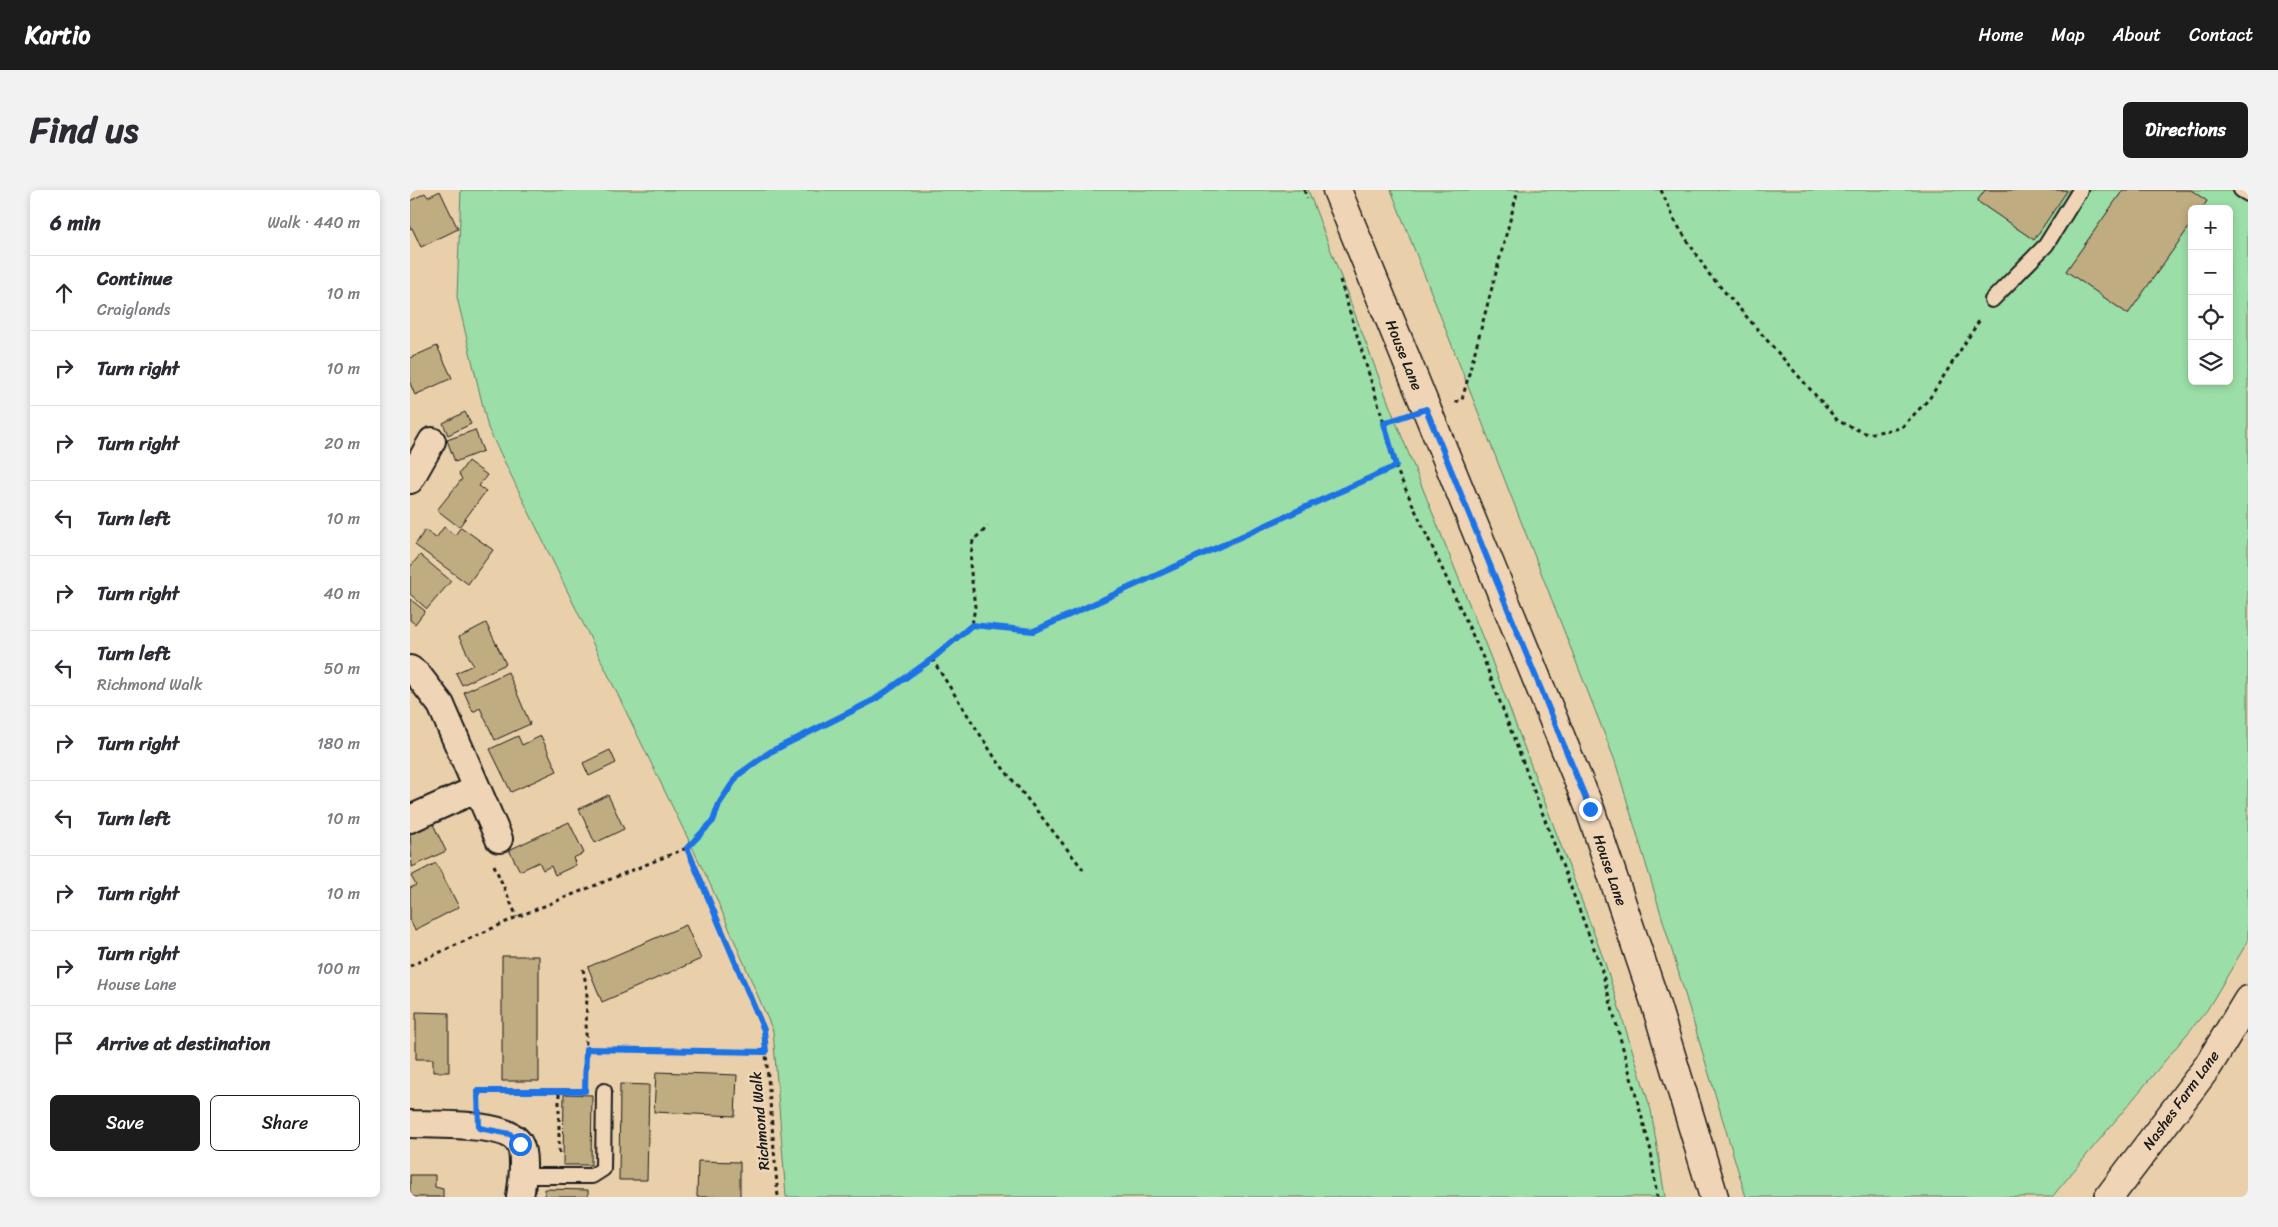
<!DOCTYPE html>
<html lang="en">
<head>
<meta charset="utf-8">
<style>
  body { margin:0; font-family:Sriracha,sans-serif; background:#f2f2f3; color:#2b2b33 }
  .controls { position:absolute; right:15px; top:15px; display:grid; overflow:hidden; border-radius:8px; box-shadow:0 2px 8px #0003 }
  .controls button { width:45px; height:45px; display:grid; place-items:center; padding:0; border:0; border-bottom:1px solid #e1e1e2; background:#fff; color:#2b2b33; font:25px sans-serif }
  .stop { position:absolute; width:15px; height:15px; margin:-11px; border:4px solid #1a73e8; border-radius:50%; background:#fff }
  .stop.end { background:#1a73e8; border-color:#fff; box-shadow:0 1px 5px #0008 }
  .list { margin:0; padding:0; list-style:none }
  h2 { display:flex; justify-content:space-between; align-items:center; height:65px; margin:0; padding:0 20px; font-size:21px }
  h2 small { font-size:16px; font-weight:400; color:#7c7c81 }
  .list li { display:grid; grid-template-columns:32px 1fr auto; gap:15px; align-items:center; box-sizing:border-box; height:75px; padding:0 20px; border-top:1px solid #e1e1e2 }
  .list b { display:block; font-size:19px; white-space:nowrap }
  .list p { margin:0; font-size:16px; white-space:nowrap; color:#7c7c81 }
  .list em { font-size:16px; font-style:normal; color:#7c7c81 }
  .actions { display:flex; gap:10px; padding:15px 20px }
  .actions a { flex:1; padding:11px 0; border:1px solid #1c1c1c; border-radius:8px; text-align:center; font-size:18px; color:#1c1c1c }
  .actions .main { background:#1c1c1c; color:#fff }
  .icon { flex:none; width:28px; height:28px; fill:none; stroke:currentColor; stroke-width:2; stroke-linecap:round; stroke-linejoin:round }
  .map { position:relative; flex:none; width:1838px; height:1007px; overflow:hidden; border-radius:8px }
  header { display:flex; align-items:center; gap:30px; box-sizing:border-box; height:70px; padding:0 25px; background:#1c1c1c; color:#fff }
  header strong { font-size:24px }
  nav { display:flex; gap:28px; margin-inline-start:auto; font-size:18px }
  .intro { display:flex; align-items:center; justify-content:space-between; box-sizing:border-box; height:120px; padding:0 30px }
  h1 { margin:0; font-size:35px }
  .button { padding:12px 22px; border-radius:8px; background:#1c1c1c; color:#fff; font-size:18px; font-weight:700 }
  main { display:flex; gap:30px; padding:0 30px }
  aside { flex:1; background:#fff; border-radius:8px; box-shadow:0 2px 8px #0003 }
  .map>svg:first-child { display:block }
</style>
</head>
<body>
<header>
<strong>Kartio</strong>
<nav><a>Home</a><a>Map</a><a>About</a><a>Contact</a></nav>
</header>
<div class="intro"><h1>Find us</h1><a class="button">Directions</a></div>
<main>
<aside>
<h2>6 min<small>Walk · 440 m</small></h2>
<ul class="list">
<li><svg class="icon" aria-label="ahead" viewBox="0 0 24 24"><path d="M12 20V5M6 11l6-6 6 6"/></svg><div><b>Continue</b><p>Craiglands</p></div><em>10 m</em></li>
<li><svg class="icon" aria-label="right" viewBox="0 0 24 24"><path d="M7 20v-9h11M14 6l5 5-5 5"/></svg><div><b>Turn right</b></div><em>10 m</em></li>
<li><svg class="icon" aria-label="right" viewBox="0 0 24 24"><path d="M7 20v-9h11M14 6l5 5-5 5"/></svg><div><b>Turn right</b></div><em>20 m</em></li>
<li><svg class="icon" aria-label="left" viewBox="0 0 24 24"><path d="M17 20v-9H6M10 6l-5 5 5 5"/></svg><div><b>Turn left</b></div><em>10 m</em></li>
<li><svg class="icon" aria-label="right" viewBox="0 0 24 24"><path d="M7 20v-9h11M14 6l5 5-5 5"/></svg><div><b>Turn right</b></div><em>40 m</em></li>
<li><svg class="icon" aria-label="left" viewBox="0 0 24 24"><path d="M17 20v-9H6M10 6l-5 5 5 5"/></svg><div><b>Turn left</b><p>Richmond Walk</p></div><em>50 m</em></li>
<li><svg class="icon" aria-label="right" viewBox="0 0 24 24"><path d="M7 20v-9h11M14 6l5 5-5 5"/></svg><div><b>Turn right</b></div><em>180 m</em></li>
<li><svg class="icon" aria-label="left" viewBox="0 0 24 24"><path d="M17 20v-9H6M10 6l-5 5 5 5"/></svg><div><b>Turn left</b></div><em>10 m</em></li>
<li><svg class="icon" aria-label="right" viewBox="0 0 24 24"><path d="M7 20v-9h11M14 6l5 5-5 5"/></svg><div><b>Turn right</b></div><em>10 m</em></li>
<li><svg class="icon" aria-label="right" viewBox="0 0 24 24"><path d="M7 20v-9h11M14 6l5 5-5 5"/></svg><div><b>Turn right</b><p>House Lane</p></div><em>100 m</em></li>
<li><svg class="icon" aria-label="arrive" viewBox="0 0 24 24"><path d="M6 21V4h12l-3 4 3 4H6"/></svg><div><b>Arrive at destination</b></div></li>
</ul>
<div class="actions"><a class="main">Save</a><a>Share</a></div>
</aside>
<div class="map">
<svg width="1838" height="1007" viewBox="0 0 1838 1007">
  <rect width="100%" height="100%" fill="#e9d0ab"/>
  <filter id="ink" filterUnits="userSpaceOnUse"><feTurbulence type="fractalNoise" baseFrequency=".02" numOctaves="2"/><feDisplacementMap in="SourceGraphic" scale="10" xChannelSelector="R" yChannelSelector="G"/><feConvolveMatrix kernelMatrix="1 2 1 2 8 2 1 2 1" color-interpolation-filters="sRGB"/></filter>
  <g filter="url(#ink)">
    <!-- green -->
    <path fill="#9cdea7" stroke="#5c7d62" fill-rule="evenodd" d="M51,0H898L982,222L1080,466L1195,773L1241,920L1255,1007H376L363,841L301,696L78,238L47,107Z
      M981,0H1838V751L1797,820L1642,1007H1336L1205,571ZM1782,19H1819V191H1782Z"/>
    <!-- building -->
    <path fill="#c0ac81" stroke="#1c1c1c" d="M1575,0H1655L1657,1L1624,50L1567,11Z
      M1713,0H1781L1797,11L1792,19H1782V33L1718,124L1656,81Z
      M30,1L48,39L11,57L2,38L0,39V11L15,3L18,7Z
      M27,156L42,188L5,205L0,193V168Z
      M55,222L61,234L38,245L33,233Z
      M65,240L73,261L45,272L37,250Z
      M58,271L77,285L69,296L76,301L49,337L27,320L52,289L49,284Z
      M34,337L45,345L51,337L83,360L58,394L5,355L15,340L26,348Z
      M10,365L41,391L17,419L0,404V377Z
      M0,409L15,421L5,434L0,430Z
      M76,433L96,474L52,495L46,483L63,475L49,447Z
      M98,482L120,534L85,550L70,518L63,522L54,502Z
      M108,546L112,555L131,546L147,581L101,602L80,559Z
      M200,560L206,573L179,586L173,573Z
      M198,605L214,639L185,653L169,619Z
      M21,630L36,661L2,677L0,641Z
      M159,632L174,663L163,668L166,675L145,685L141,676L133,680L129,672L110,681L99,660Z
      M26,673L49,717L5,740L0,731V698L6,695L1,686Z
      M276,735L291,769L192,812L178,777Z
      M92,766H129V891H92Z
      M6,822L39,823V882H23V869H6Z
      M246,882L327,885L325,926L244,922Z
      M210,894L239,895L237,990H209Z
      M154,904L182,905L181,975H153Z
      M288,971L330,972V1007H287Z
      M0,985H25V997L33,999V1007H0Z
      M135,999L178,1000V1007H135Z"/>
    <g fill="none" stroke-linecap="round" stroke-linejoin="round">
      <defs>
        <path id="service" d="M1831,0L1838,4
          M1582,110L1636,55L1670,0
          M114,986H182L193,979L194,901"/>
        <path id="minor" d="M0,290L22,251
          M0,479L8,485L31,515L89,649
          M0,629L67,599
          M0,934C24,935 97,932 109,953C116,964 112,995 110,1007"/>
        <path id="tertiary" d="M927,0L1180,619L1244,809L1304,1007
          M1699,1007L1798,876L1838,810"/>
      </defs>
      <!-- service casing -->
      <use href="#service" stroke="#1c1c1c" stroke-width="18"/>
      <!-- minor casing -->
      <use href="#minor" stroke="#1c1c1c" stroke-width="30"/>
      <!-- tertiary casing -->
      <use href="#tertiary" stroke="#1c1c1c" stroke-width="31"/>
      <!-- path -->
      <path stroke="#1c1c1c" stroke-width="3" stroke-dasharray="4 4" stroke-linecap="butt" d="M894,0L897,8
        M1251,0L1266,33L1299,84L1428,231L1457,244L1491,238L1519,209L1571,128
        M930,90L974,233
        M1045,212L1052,210L1108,0
        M985,276L1074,470L1190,774L1241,961L1247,1007
        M562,435L624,441L985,276L974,233L989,228
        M522,469L585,568L676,683
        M277,658L354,840L368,1007
        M84,675L107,727
        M0,776L107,727L277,658L303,631L309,614L328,585L360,562L464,510L522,469L562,435L565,417L560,374L563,350L578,337
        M173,779L177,800L175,888
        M176,859L356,862
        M68,910V901H149
        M149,963V901H173"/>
      <!-- service -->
      <use href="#service" stroke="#efd5b6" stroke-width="14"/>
      <!-- minor -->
      <use href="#minor" stroke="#efd5b6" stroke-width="26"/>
      <!-- tertiary -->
      <use href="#tertiary" stroke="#efd5b6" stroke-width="28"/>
    </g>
  </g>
  <g fill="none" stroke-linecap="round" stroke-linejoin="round" filter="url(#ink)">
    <!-- route -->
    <path stroke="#1a73e8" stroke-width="6" d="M110,954L100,944L69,938L68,901H175L176,859L356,862L354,840L277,658L303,631L309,614L328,585L360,562L464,510L522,469L562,435L624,441L986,276L974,233L1016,219L1180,619"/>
  </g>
  <g text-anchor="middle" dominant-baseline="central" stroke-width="5" stroke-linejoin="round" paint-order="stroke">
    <!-- street labels -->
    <g font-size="15" fill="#1c1c1c" stroke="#efd5b6">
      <text transform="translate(994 165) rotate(68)">House Lane</text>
      <text transform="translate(1200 680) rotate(71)">House Lane</text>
      <text transform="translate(1771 910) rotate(-54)">Nashes Farm Lane</text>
      <text transform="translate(350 931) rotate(-95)">Richmond Walk</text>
    </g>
  </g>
</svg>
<div class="controls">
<button>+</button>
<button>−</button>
<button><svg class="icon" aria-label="locate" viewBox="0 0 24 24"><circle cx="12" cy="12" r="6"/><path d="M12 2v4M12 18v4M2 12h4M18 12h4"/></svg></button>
<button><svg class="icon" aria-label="layers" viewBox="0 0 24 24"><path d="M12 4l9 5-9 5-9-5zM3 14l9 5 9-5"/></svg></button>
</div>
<div class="stop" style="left:110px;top:954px"></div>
<div class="stop end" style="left:1180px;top:619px"></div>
</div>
</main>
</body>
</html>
